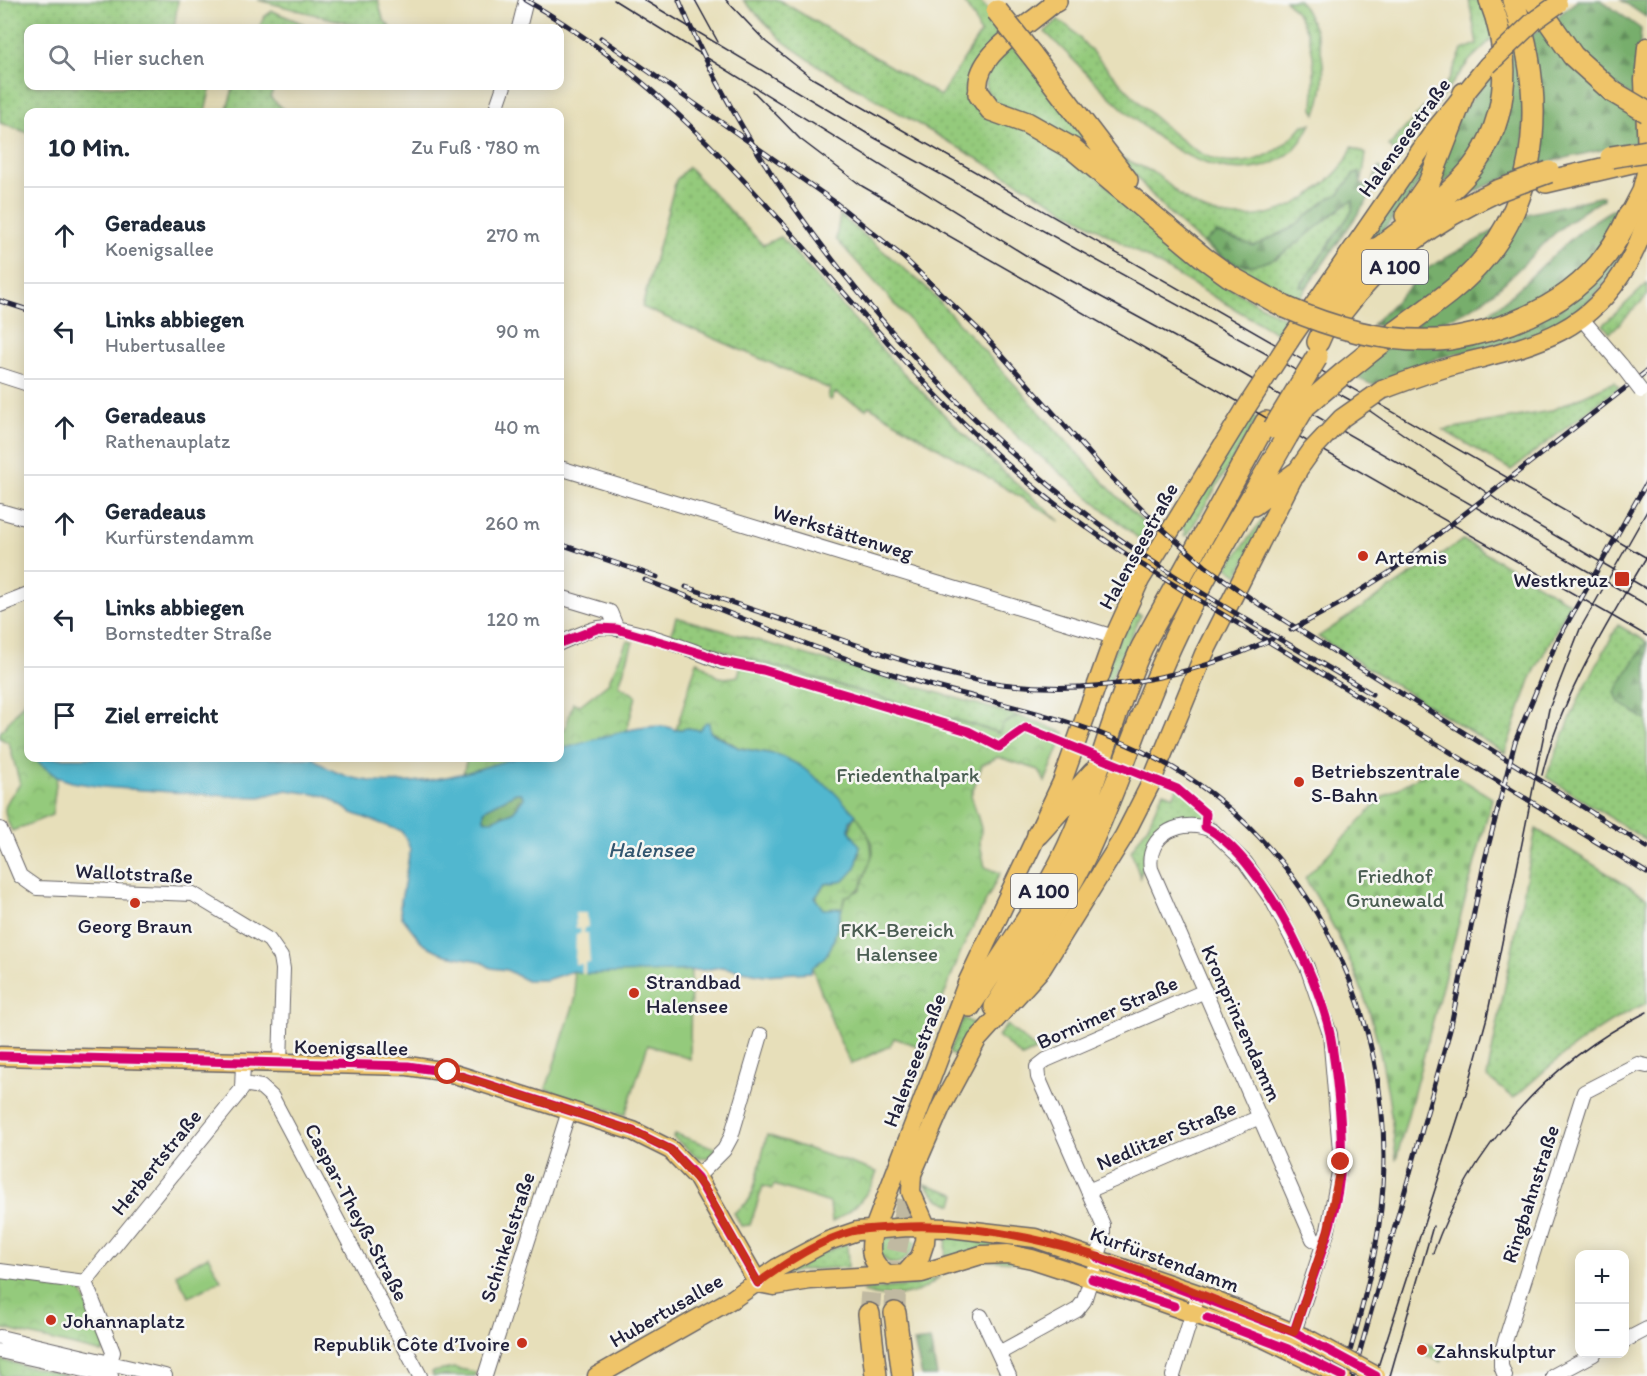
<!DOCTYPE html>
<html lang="de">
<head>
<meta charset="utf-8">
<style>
  body { margin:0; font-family:Itim,sans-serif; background:#f6f6f7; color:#1f2937 }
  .controls { position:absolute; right:18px; bottom:18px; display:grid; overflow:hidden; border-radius:12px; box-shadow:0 3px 15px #0003 }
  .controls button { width:54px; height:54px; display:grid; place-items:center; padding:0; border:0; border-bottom:2px solid #e0e1e3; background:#fff; color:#1f2937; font:30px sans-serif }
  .stop { position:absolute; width:18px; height:18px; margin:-14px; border:4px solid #c8321e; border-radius:50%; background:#fff }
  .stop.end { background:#c8321e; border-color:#fff; box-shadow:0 2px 6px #0008 }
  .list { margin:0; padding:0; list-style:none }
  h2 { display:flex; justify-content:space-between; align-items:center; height:78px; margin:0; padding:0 24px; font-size:26px }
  h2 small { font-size:20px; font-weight:400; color:#747a83 }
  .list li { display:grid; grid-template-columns:39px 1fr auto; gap:18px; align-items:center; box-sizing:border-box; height:96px; padding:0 24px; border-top:2px solid #e0e1e3 }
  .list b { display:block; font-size:22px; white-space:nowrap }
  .list p { margin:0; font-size:20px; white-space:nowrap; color:#747a83 }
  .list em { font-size:20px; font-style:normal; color:#747a83 }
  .icon { flex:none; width:33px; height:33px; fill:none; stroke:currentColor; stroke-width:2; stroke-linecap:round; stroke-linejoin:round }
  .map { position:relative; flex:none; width:1647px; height:1376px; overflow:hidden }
  .search { position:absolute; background:#fff; box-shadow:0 3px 15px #0003; left:24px; top:24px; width:540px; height:66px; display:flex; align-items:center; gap:15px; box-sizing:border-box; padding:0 21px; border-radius:12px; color:#747a83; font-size:22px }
  .panel { position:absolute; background:#fff; box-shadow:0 3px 15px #0003; left:24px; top:108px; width:540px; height:654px; border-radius:12px }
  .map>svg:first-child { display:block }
</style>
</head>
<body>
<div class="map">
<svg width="1647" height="1376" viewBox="0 0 1647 1376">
  <defs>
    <pattern id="grass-dots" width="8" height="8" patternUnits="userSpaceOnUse" patternTransform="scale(1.5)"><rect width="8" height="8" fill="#94ca7c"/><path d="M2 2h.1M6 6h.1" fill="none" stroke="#7fad6c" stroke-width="1.8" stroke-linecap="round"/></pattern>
    <pattern id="forest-firs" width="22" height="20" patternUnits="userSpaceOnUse" patternTransform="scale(1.5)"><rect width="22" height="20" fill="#77ae6c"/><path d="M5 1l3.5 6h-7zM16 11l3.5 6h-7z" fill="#618d5a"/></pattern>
    <pattern id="wetland-marsh" width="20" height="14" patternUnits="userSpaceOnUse" patternTransform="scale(1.5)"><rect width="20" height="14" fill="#94ca7c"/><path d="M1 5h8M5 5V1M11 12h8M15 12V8" fill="none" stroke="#7fad6c"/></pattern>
    <pattern id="cemetery-stones" width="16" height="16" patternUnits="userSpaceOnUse" patternTransform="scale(1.5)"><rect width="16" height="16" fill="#94ca7c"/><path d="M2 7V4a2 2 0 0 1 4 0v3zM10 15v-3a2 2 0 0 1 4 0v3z" fill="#7fad6c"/></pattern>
    <pattern id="park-crowns" width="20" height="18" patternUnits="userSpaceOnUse" patternTransform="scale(1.5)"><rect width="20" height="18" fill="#94ca7c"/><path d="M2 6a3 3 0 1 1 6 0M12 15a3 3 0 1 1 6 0" fill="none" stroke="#7fad6c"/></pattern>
  </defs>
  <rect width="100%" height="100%" fill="#f6f6f2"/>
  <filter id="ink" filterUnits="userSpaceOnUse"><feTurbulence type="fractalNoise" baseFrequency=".0167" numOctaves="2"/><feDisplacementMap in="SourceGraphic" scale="12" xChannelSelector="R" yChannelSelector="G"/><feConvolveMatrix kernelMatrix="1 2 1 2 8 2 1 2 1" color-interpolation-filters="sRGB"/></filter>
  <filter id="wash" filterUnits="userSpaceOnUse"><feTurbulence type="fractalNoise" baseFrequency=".008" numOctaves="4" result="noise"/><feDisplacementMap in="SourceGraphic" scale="24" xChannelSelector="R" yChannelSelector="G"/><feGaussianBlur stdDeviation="1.35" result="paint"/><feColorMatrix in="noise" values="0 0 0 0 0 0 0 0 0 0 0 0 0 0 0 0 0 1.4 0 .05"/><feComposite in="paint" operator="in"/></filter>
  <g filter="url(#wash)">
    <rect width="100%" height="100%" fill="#e7dfba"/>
    <!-- grass -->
    <path fill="url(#grass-dots)" stroke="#5b765c" stroke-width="1.5" d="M0,0H178L174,28H28V86H211L205,112H28V133L0,123Z
      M258,0H378L383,19L391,28H367Z
      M743,0H779L940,96L980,34L975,19L962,0H979L1004,28C979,53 969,66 973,103C997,114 1024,124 1047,138C1095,169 1135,214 1178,251C1211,279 1248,299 1286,319L1276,333L817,65L784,42Z
      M1285,0H1299C1322,35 1331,74 1316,114L1313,109C1315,69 1318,31 1285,0Z
      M1469,0H1481L1495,36L1470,60L1398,155L1389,146L1449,80L1462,50L1477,44Z
      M272,11L304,24L302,28H259L264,17Z
      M1058,20L1070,28C1103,62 1178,155 1224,162C1257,166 1283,150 1303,125L1311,124C1299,150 1281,165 1252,169C1173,179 1098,81 1045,32Z
      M1015,41L1119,179L999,106L986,90L987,67Z
      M234,86H275L270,97L286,112H226Z
      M1352,147L1366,154L1362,180L1359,173L1353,175L1339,194L1328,199L1292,228L1254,246L1217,233L1205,242L1276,259L1353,199L1352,211L1300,286L1307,287L1296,304C1226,269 1168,221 1122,158C1133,163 1145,168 1156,174C1166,181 1174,191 1184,198C1221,226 1273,221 1310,195C1326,183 1346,168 1352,147Z
      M688,167L763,245L781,237C869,338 957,435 1060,521L869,406L866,409L835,393L831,400L828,398L830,389L642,307L676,180Z
      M840,215L925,286L1109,488L1152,531L1144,543L1022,441L988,407L836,239Z
      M1647,284V296L1610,333L1603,325Z
      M1614,382L1619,387L1511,470L1443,430L1550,411Z
      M1250,414L1257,419L1187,536L1184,535L1186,531L1179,526Z
      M1273,506L1238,575L1227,567Z
      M1463,540L1570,603L1530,680L1505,753L1318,637Z
      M1129,611L1141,615L1110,681H1103Z
      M676,617L1018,716L1003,724L1000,733L671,635Z
      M1618,625L1647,642L1620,702L1647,721V841L1546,777L1579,698Z
      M1178,785L1219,822C1163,812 1150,820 1140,877L1131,851L1148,825L1163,792L1174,796Z
      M1536,829L1647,898V1003C1597,1025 1554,1061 1514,1098L1487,1077Z
      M963,1018L978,1026L957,1057L949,1053Z
      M1007,1025L1037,1050L1022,1057L998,1036Z
      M675,1134L716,1148L709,1157L699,1158L673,1137Z
      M925,1184L956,1194L953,1205L939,1199Z
      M909,1236L916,1243C909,1258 895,1274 880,1254L879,1245L885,1238Z
      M947,1237L1022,1243L1074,1258L1072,1265L945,1258Z
      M847,1243L848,1267L802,1270L774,1277L817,1255Z
      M939,1277C921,1297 888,1300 863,1292V1290L908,1286Z
      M1422,1343L1444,1349L1441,1362L1419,1352Z
      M454,1368L476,1372L475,1376H433L432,1372Z"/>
    <!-- forest -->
    <path fill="url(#forest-firs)" stroke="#4c6854" stroke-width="1.5" d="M1498,0H1506L1525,63L1524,170L1463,196L1459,191L1491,150Z
      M1578,0H1601L1641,29L1635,99L1597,72L1553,20Z
      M1621,0H1647L1646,17Z
      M1544,26L1635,113L1637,142L1539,164L1541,118L1531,36Z
      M1499,62L1487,126L1469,158L1430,197L1457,119Z
      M1435,141C1419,198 1389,225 1348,264Z
      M1379,167L1387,172L1307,287H1300L1352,211L1353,200C1319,218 1275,278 1235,263C1223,259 1214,250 1204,242L1217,233L1254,246L1292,228L1328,199L1339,194L1353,175L1359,173L1361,184L1369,188Z
      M1603,196V199C1586,209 1569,220 1554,234C1509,276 1480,319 1414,327L1519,216Z
      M1629,202L1592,265L1519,316L1472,324C1530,290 1566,227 1629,202Z
      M1504,225L1489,247L1393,328L1372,325L1428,268Z
      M1630,230L1633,235C1618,261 1606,286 1583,307C1548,340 1491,345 1446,356C1420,363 1397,374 1373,385L1352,376L1389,346L1506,331Z
      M1646,642H1647V721L1619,702L1615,692Z
      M516,793H521L524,798L513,812L489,821L484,820V812L487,808Z
      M930,1340L937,1376H922L914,1342Z"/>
    <!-- wetland -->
    <path fill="url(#wetland-marsh)" stroke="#5b765c" stroke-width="1.5" d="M856,815C879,836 878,887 845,897L842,908L823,910L816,902L817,893L825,884C847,879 852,877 860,854C854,840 844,828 856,815Z"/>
    <!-- cemetery -->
    <path fill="url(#cemetery-stones)" stroke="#5b765c" stroke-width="1.5" d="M1439,765L1492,798L1396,1160C1386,1048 1366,974 1305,878L1383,797Z"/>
    <!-- park -->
    <path fill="url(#park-crowns)" stroke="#5b765c" stroke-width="1.5" d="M627,641L633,642L619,685L636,696L627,730L588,743L560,749V730L565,729L573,703L580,705L608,683Z
      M743,657L999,733L1003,724L1018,716L1065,733L1045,782L1039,770L998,757L982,765L971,795L981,828L980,844L985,867L1000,873L961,951L924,1048L894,1038L890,1046L851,1064L837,1035L812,967C837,954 837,922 845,897L860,890L873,853L872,842L859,819L779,755L739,748L717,734L710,732L709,723L699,730L688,728L676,730L697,661C715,671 712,682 738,676Z
      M28,697V758H33L57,777L52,815L12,831C0,807 4,805 20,784L9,743L0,738V733Z
      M467,758H519L463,774Z
      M767,1135L877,1172C870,1194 853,1211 832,1222L830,1203L774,1185L772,1189L763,1186L750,1225L741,1226L734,1213C738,1209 746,1205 749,1200C757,1186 762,1152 767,1135Z
      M3,1278L80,1288L105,1343L103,1353L0,1328V1279Z
      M0,1360L69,1376H0Z"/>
    <!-- pitch -->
    <path fill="#94ca7c" stroke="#5b765c" stroke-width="1.5" d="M691,955L690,1059L648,1045L625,1115L546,1089L576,997L573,971Z
      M208,1256L221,1280L189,1297L176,1274Z"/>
    <!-- water -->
    <path fill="#51b7cf" stroke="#3a6c85" stroke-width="1.5" fill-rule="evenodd" d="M706,722L709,723L710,732L739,748L779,755L799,765L832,790L856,815L850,821L849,830L860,846L856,868L844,881L825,884L815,898L823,909L842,908C835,931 835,955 812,967L811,972L764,975L721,967L704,970L588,974L573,971L546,980H525L507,970L491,968L480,961L446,955L423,944L402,917L400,907L410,850L407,840L401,831L352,813L326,796L287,790L260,797L227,796L102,787L72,782L57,777L33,758H313C353,791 417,785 464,773C482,769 500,761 518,758C531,756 546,758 560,758V749C587,744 653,716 676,730L688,728L699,730ZM516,793H521L524,798L513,812L489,821L484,820V812L487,808Z"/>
    <!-- pier -->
    <path fill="#e7dfba" d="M575,913H587L588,927L584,928V933H588L590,963H585V974H582V964H575L576,934L581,933L580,928H576Z"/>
  </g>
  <g filter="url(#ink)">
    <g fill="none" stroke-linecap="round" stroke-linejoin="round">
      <!-- highway-tunnel -->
      <path stroke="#c0b9a1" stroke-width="21" stroke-dasharray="21 10" stroke-linecap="butt" d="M895,1313L896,1252L912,1175
        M869,1314L874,1257"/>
      <defs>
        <path id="minor" d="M519,28L526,0
          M495,112L504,86
          M1582,319L1622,366
          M0,375L28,384
          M560,468L1114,637
          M0,511L28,519
          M560,597L610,612L617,629
          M0,605L28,594
          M560,643C572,638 585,631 598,628C622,623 698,652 722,662
          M0,829L20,876L37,888L193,894L269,940L281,957L283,969L280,1063
          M243,1084L261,1087L272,1097L420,1376
          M697,1177L724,1150L731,1137L761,1035
          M1088,1191L1260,1117
          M0,1271L85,1282L113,1352L106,1376
          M85,1282L242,1089L243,1063
          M981,1316L1009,1376
          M1294,1332L1328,1230L1341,1162L1330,1034L1307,967L1272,900L1245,862L1213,831C1184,816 1145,834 1151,869L1313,1239L1323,1245
          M0,1337L165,1376
          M1624,1341L1647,1329
          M0,1351L111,1376
          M999,1353L1077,1310L1084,1301L1103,1240V1225L1038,1077L1037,1067L1046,1060L1205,991
          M485,1376L569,1111
          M1173,1376L1195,1305
          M1505,1376L1501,1366V1354L1584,1092L1638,1064L1647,1066
          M1553,1376L1594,1354"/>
        <path id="major" d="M1647,47L1644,80L1647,153
          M979,94C970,54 1032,25 1057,0
          M1629,215L1641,192L1647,169
          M1290,340L1434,131L1488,65
          M1382,390C1406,381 1430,372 1455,365C1527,346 1587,337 1627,265C1637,248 1645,230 1647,210
          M0,1056L408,1066L448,1072L546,1103L633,1131L671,1150L697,1177L758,1283
          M906,1273L920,1257L925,1242L926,1226L911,1192L912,1174L941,1107L977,1040L1042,968L1124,836L1150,785L1204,654L1295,474L1312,450
          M888,1276C870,1262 868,1251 874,1229L968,981L1062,782L1114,637L1140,580L1244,411
          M758,1283L774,1286L810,1280L922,1273L981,1255L1008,1254L1032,1259L1127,1290L1263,1338L1342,1376
          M597,1376L734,1298L777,1268L828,1241L857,1231L908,1227L949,1228L1035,1238L1198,1294L1308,1339"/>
        <path id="highway" d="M1054,0L1056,1
          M1534,0L1573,56L1613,92
          M1031,54L1127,180
          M979,94L991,110L1027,123L1073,149L1204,258L1229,276L1285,307
          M1546,182L1636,161
          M1406,216L1429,183L1464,93
          M1365,259C1398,232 1435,208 1464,177C1509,129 1513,58 1490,0
          M1341,313C1382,257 1434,220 1497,191
          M1450,339C1528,326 1597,291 1629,215
          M1318,342L1345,281L1374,249
          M1345,372C1363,358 1380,343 1399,330C1425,310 1455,291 1477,267C1544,194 1544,89 1513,0
          M1253,505L1295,474
          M1038,834L1093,773
          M970,1006C1006,949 1049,894 1075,831C1101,770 1115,706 1142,647L1266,422
          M995,1007C1027,955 1062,905 1088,850C1121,779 1142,705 1176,635C1208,566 1250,502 1287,436
          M895,1313L903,1376
          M869,1314L876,1376"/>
      </defs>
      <!-- minor casing -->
      <use href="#minor" stroke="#676467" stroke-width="16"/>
      <!-- major casing -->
      <use href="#major" stroke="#676467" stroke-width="21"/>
      <!-- highway casing -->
      <use href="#highway" stroke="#676467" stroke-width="24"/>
      <!-- minor -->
      <use href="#minor" stroke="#fff" stroke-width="14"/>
      <!-- major -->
      <use href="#major" stroke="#efc469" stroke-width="18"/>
      <!-- highway -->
      <use href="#highway" stroke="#efc469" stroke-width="21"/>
      <!-- tram -->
      <path stroke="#22223b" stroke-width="1.5" d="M614,0L1035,261L1241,373L1647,605
        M644,0L873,137L1370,411L1513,511L1647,589
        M695,0L718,42
        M726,0L766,42L812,78L1647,558
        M753,91L800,139L862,186L1647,636
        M1542,775C1561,696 1607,625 1647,556
        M1433,1253C1471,1148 1547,1062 1647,1012
        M1375,1376L1468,1087L1487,1017L1549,709L1580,629L1647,511
        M1390,1376L1433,1226"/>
      <defs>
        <path id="rail" d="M525,0C728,114 844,322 1016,472C1099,544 1196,598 1291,655C1410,727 1529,800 1647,873
          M679,0C760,197 929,398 1099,524C1185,588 1281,638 1372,694
          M601,38L832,200L903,257L981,332L1106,472L1156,523L1205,566L1263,607L1647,847
          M0,301L28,310
          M560,544L657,577
          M645,580C735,614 822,654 915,681C998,705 1082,718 1159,760C1310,841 1394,1018 1383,1186C1379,1251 1361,1313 1343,1376
          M686,587C742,606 798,625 854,644C902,660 951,678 1002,684C1095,695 1188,679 1272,639
          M1291,630L1339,604L1390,572L1647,371
          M1353,1376L1450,1030L1485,859L1515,742L1556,643L1647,482"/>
      </defs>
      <!-- rail casing -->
      <use href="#rail" stroke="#22223b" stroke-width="5"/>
      <!-- rail -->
      <use href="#rail" stroke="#f6f6f2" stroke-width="3" stroke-dasharray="9" stroke-linecap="butt"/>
      <defs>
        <path id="minor-bridge" d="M1622,366L1641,391"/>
        <path id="major-bridge" d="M1488,65L1534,21L1558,4
          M1244,411L1290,340
          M1312,450L1342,418L1382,390
          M1308,1339L1376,1376"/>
        <path id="highway-bridge" d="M997,11L1031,54
          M1613,92L1647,112
          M1611,157L1647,151
          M1497,191L1549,172
          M1285,307C1337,330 1393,345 1450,339
          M1274,428L1317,357
          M1287,436L1305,406L1345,372"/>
      </defs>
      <!-- minor-bridge casing -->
      <use href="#minor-bridge" stroke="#676467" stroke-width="16" stroke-linecap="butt"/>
      <!-- major-bridge casing -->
      <use href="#major-bridge" stroke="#676467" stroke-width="21" stroke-linecap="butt"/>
      <!-- highway-bridge casing -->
      <use href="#highway-bridge" stroke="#676467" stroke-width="24" stroke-linecap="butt"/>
      <!-- minor-bridge -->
      <use href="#minor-bridge" stroke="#fff" stroke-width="14"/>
      <!-- major-bridge -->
      <use href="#major-bridge" stroke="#efc469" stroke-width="18"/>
      <!-- highway-bridge -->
      <use href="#highway-bridge" stroke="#efc469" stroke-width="21"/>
      <defs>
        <path id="cycleway" d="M560,643L599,628L617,629L703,654L722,662L763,670L968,731L999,747L1026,728L1177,789L1206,814L1205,827C1260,855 1318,975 1330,1034C1336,1067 1343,1128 1341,1161C1339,1219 1311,1278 1294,1332
          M0,1056L408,1066L448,1072L546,1103L633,1131L671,1150L697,1177L758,1283
          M1098,1258L1294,1332L1376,1376
          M1092,1279L1174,1306
          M1207,1318L1288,1349L1342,1376"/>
      </defs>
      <!-- cycleway casing -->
      <use href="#cycleway" stroke="#f6f6f2" stroke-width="13"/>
      <!-- cycleway -->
      <use href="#cycleway" stroke="#d6006c" stroke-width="9"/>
    </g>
  </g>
  <g fill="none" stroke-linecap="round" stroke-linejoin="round" filter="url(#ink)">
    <!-- route -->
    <path stroke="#c8321e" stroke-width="8" d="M448,1072L633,1131L671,1150L703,1186L758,1283C785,1263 820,1240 853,1231C867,1228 884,1228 898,1227C1036,1219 1169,1281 1294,1332L1328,1230L1341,1162"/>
  </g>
  <!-- markers -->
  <g fill="#c8321e" stroke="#f6f6f2" stroke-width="2">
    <circle cx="1363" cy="556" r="6"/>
    <rect x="1614" y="571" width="16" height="16" rx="3"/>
    <circle cx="1299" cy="782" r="6"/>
    <circle cx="135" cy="903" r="6"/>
    <circle cx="634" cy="993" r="6"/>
    <circle cx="51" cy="1320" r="6"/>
    <circle cx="522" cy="1343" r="6"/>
    <circle cx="1422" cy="1350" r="6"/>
  </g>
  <g text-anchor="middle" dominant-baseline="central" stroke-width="5" stroke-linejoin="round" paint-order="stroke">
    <!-- shield labels -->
    <g fill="#f6f6f2" stroke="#626272" stroke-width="1.5">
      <rect x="1362" y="250" width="66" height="34" rx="4.5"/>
      <rect x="1011" y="874" width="66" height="34" rx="4.5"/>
    </g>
    <g font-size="20" font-weight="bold" fill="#22223b">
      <text x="1395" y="267">A 100</text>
      <text x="1044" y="891">A 100</text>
    </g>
    <!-- street labels -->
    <g font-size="21" fill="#22223b" stroke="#f6f6f2">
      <text transform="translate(1404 137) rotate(-54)">Halenseestraße</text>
      <text transform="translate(843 532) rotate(17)">Werkstättenweg</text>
      <text transform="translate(1138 546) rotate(-61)">Halenseestraße</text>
      <text transform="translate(134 873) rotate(3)">Wallotstraße</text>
      <text transform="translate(1107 1012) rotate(-24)">Bornimer Straße</text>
      <text transform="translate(1242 1023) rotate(66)">Kronprinzendamm</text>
      <text transform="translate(351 1047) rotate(1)">Koenigsallee</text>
      <text transform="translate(914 1060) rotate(-69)">Halenseestraße</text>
      <text transform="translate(1166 1135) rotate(-23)">Nedlitzer Straße</text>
      <text transform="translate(156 1162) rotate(-51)">Herbertstraße</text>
      <text transform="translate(1530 1194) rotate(-72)">Ringbahnstraße</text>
      <text transform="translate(357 1212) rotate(62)">Caspar-Theyß-Straße</text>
      <text transform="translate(507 1237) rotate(-72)">Schinkelstraße</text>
      <text transform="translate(1165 1259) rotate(20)">Kurfürstendamm</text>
      <text transform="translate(666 1310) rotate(-30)">Hubertusallee</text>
    </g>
    <!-- poi labels -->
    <g font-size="21" fill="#22223b" stroke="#f6f6f2" text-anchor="start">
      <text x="1375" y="556">Artemis</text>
      <text x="1608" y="579" text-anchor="end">Westkreuz</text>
      <text x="1311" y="770">Betriebszentrale<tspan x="1311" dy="24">S-Bahn</tspan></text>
      <text x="135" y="925" text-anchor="middle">Georg Braun</text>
      <text x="646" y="981">Strandbad<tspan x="646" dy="24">Halensee</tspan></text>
      <text x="63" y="1320">Johannaplatz</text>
      <text x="510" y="1343" text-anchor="end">Republik Côte d’Ivoire</text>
      <text x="1434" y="1350">Zahnskulptur</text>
    </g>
    <!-- park labels -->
    <g font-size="21" fill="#4a5d52" stroke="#f6f6f2">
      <text x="908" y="774">Friedenthalpark</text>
      <text x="1395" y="875">Friedhof<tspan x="1395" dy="24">Grunewald</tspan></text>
      <text x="897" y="929">FKK-Bereich<tspan x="897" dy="24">Halensee</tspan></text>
    </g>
    <!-- water labels -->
    <g font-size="22" font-style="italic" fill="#32566f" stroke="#f6f6f2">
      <text x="651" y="849">Halensee</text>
    </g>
  </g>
</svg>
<div class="controls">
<button>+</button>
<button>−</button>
</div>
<div class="stop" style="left:448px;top:1072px"></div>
<div class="stop end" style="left:1341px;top:1162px"></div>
<div class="search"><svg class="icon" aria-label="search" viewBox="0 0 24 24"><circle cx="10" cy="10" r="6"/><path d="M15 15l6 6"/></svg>Hier suchen</div>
<section class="panel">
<h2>10 Min.<small>Zu Fuß · 780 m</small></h2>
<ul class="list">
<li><svg class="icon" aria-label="ahead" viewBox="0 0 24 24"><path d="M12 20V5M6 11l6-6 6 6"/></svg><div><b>Geradeaus</b><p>Koenigsallee</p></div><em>270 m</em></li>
<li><svg class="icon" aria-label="left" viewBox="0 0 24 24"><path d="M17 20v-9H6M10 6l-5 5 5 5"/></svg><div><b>Links abbiegen</b><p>Hubertusallee</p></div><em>90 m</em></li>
<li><svg class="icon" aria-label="ahead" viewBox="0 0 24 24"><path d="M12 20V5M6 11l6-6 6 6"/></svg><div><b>Geradeaus</b><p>Rathenauplatz</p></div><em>40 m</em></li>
<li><svg class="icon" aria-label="ahead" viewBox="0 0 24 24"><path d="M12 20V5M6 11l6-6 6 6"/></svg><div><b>Geradeaus</b><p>Kurfürstendamm</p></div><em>260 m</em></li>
<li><svg class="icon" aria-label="left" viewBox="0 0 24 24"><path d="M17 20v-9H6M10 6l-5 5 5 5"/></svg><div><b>Links abbiegen</b><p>Bornstedter Straße</p></div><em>120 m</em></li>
<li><svg class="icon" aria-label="arrive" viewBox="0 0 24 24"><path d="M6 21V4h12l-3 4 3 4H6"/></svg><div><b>Ziel erreicht</b></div></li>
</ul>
</section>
</div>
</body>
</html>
